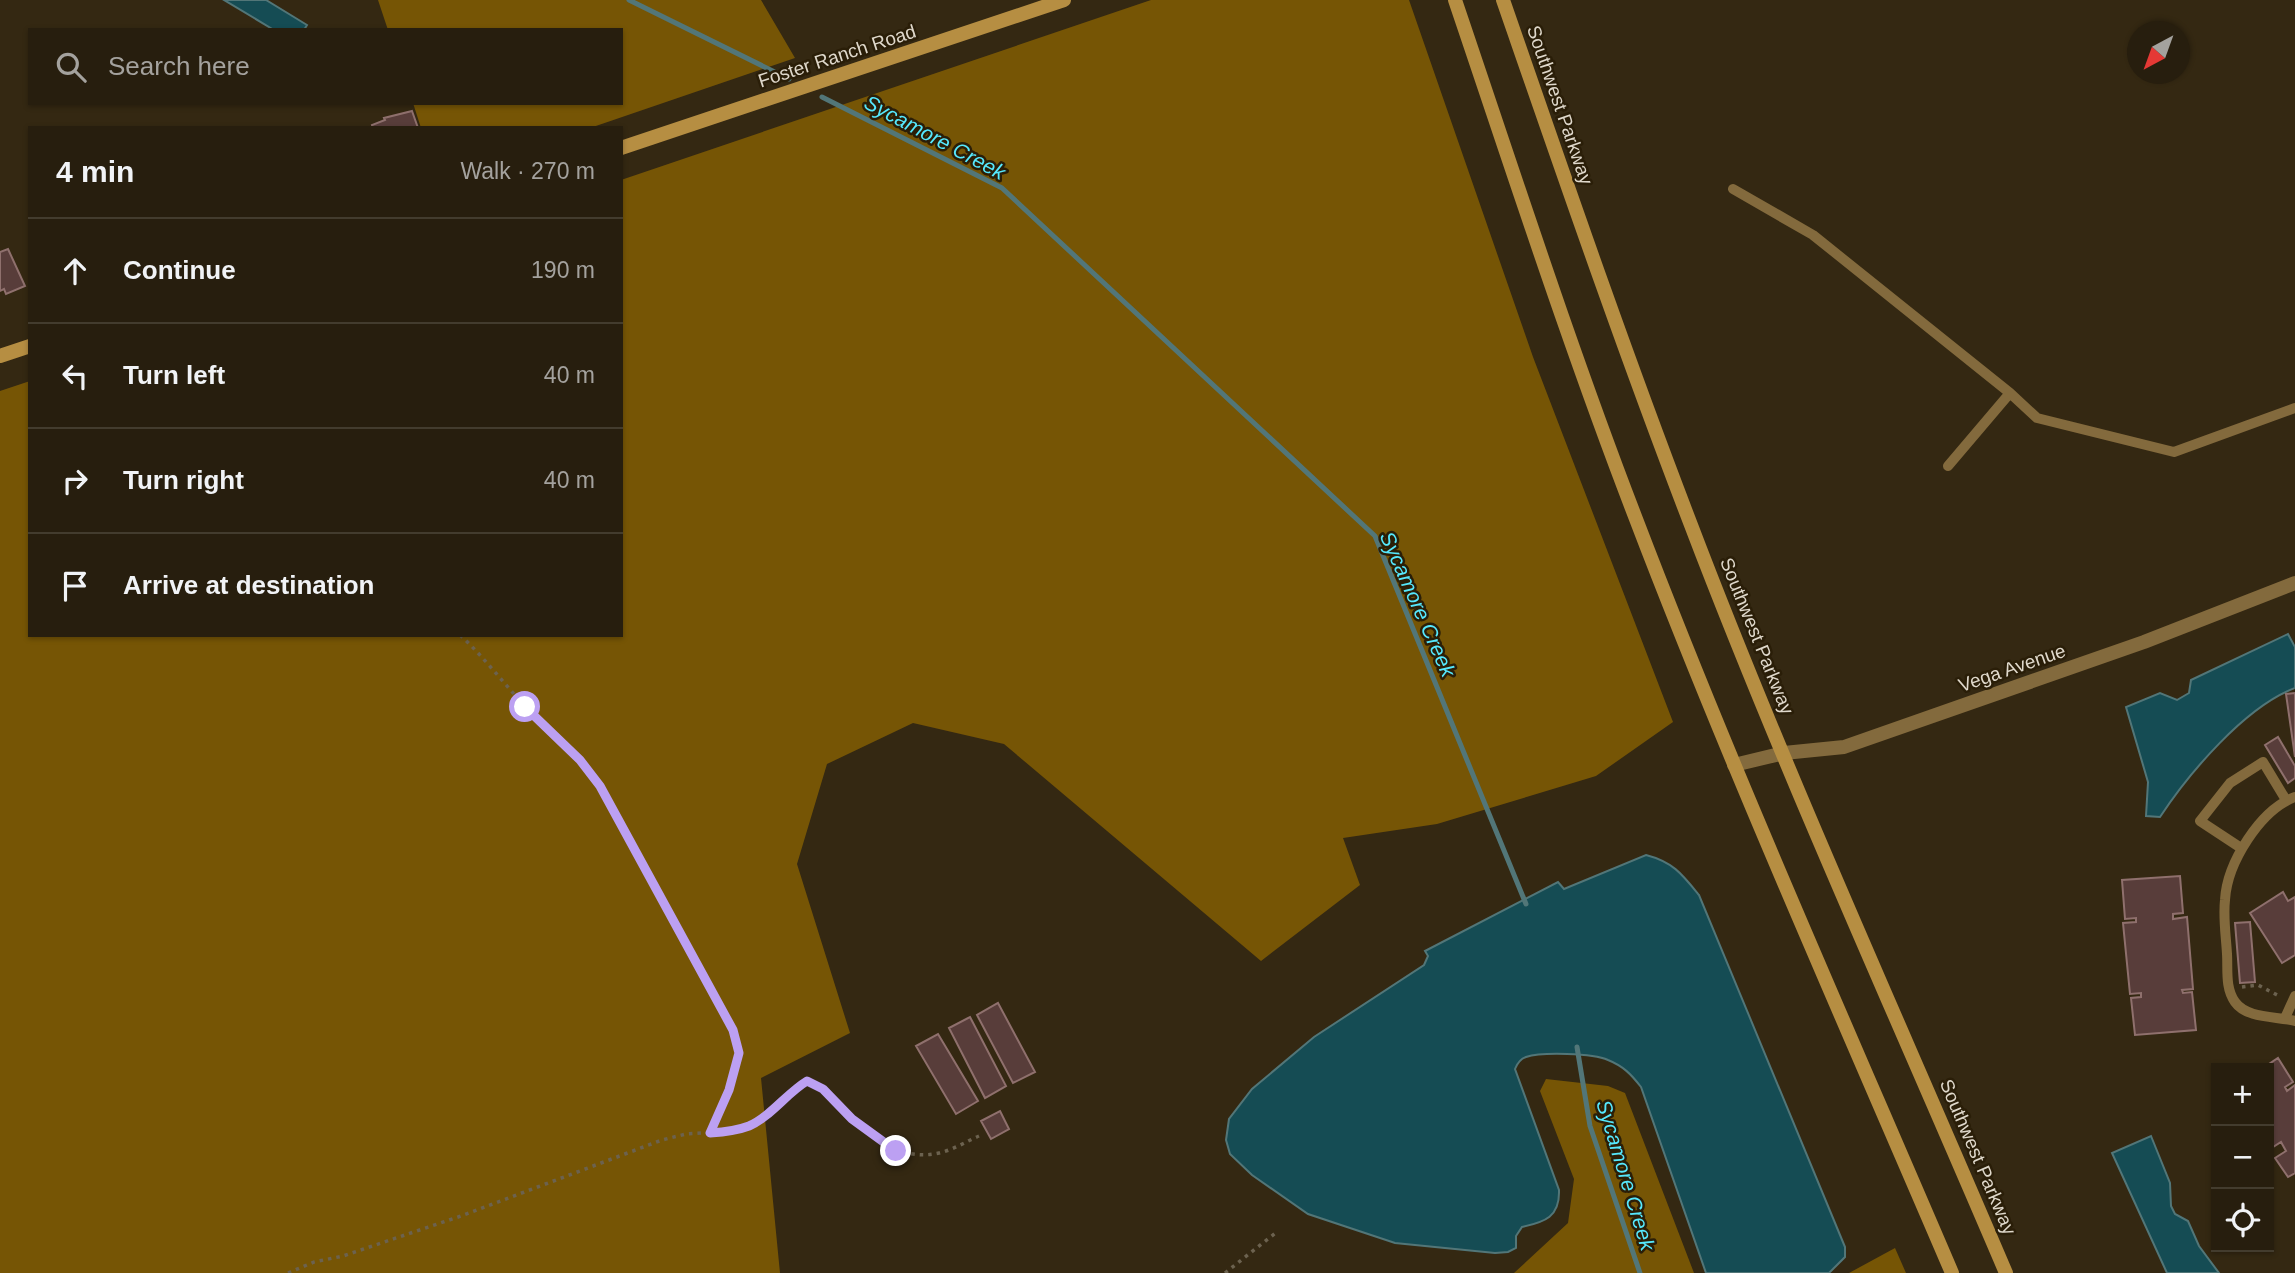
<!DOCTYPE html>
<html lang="en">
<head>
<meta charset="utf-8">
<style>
  body { margin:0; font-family:Arial,sans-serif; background:#2f2717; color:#f1f3f6 }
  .controls { position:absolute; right:21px; bottom:21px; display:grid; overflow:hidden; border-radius:0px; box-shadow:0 2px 5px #0004 }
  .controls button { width:63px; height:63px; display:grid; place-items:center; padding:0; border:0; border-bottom:2px solid #433c2e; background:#271e0e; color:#f1f3f6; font:35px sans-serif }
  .compass { position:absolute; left:2127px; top:21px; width:63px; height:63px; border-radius:50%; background:#271e0e; box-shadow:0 2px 5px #0004; rotate:221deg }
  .stop { position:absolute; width:21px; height:21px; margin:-16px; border:5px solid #bca0f2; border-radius:50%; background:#fff }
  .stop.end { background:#bca0f2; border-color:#fff; box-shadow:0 2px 7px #0008 }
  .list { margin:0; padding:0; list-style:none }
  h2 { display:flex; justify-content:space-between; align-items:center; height:91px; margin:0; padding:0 28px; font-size:30px }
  h2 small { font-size:23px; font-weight:400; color:#a4a29e }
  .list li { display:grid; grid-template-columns:46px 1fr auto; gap:21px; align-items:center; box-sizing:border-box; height:105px; padding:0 28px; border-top:2px solid #433c2e }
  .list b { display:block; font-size:26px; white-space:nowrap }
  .list em { font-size:23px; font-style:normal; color:#a4a29e }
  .icon { flex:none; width:38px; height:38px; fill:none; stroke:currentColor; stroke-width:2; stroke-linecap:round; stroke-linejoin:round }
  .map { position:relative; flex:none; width:2295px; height:1273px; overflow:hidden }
  .search { position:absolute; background:#271e0e; box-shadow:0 2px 5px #0004; left:28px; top:28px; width:595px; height:77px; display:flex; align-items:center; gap:18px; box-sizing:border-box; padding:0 24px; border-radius:0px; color:#a4a29e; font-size:26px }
  .panel { position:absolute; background:#271e0e; box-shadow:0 2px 5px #0004; left:28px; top:126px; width:595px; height:511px; border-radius:0px }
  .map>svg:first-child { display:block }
</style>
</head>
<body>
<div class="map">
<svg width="2295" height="1273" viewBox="0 0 2295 1273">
  <rect width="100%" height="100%" fill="#342812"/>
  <!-- forest -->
  <path fill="#765505" d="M378,0H761L795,58L590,128H421L413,103H621V30H388Z
    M1151,0H1409L1533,357L1673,722L1596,776L1437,824L1343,838L1360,885L1261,961L1004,744L913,723L827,764L797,864L850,1033L761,1078L780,1273H0V391L30,381V635H621V180Z
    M1546,1079L1608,1086L1625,1093L1694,1273H1514L1568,1223L1574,1179L1540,1091Z
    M1895,1248L1906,1273H1849Z"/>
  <!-- water -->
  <path fill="#154c54" stroke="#527678" stroke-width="2" d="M224,0H266L307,25L304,30H274Z
    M2288,634L2295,647V688C2245,707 2189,773 2160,817L2146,816L2148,782L2126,707L2160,693L2177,700L2189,693L2191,680Z
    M1646,855C1673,862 1682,874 1699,895L1845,1247V1257L1829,1273H1706L1641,1087C1631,1074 1623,1066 1608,1060C1593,1053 1541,1052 1526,1057C1520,1059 1517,1064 1515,1069L1559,1190C1560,1217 1545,1222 1522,1227L1516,1236V1248L1508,1252L1495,1253L1395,1243L1308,1214L1252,1175L1230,1154L1226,1140L1229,1119L1252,1089L1314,1037L1424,965L1428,956L1425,951L1558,882L1564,889Z
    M2151,1136L2170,1183L2171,1206L2175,1214L2188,1221L2199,1246L2219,1273H2167L2112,1153Z"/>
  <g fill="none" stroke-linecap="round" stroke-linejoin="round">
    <!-- stream -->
    <path stroke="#527678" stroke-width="5" d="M629,0L789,79
      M822,97L1002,188L1375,536L1526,904
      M1577,1047L1590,1126L1640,1273"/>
  </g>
  <!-- building -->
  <path fill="#583d3a" stroke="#8f706d" stroke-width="2" d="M412,111L418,128H373L372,125L385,120L384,118Z
    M8,249L25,286L6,294L4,289L0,291V252Z
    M2295,693V757L2286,694Z
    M2278,737L2295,766V778L2288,783L2265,745Z
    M2180,876L2183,913L2173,914V919L2187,917L2193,989L2182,990L2183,993L2192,992L2196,1030L2135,1035L2131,998L2141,997V993L2130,994L2123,923L2136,922V918L2125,919L2122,880Z
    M2283,892L2288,901L2295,897V955L2282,963L2250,913Z
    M2250,922L2255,982L2240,983L2235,923Z
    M998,1003L1035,1072L1013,1083L977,1015Z
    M970,1017L1006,1086L985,1098L949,1028Z
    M938,1034L978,1101L956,1114L916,1046Z
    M2278,1058L2293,1082L2285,1087L2287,1091L2295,1085V1173L2288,1177L2275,1158L2286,1151L2281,1142L2270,1149L2269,1148V1068H2263Z
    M1000,1111L1009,1129L991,1139L981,1121Z"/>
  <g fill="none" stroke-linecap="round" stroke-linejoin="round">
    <!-- path -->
    <path stroke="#6c624f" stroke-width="3.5" stroke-dasharray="3.5 5" stroke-linecap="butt" d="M460,635C484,657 503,683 526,707C551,734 577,757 600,786L733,1030L739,1053L729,1090L711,1133
      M2242,987L2258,985L2279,996
      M288,1273L314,1262L343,1256L458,1217L662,1140L686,1134L733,1131L752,1125L793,1089L807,1081C827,1091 835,1104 852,1119C877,1141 904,1161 939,1153C953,1150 967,1141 979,1136
      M1225,1273L1278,1231"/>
    <!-- lane -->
    <path stroke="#836a3d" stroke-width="10" d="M1733,189L1813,235L2010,393L2037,418L2174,452L2295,408
      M1948,466L2010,393
      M2295,797C2260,810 2227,863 2225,900C2223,918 2226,936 2227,954C2228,970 2225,988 2235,1002C2247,1019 2277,1016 2295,1021
      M2241,848L2200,821L2230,783L2263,762L2286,800
      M2285,1018L2295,996"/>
    <!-- street -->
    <path stroke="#836a3d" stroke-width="14" d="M1734,765L1784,753L1844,747L2144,642L2295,583"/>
    <!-- secondary -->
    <path stroke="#b68e42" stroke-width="14" d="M1455,0C1514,174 1570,348 1636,519C1733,773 1845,1023 1952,1273
      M1503,0C1564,176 1624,351 1691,525C1787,777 1900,1024 2006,1273
      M621,148L1064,0
      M0,356L30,346"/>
  </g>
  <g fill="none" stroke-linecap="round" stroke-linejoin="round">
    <!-- route -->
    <path stroke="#bca0f2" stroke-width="9" d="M525,707L580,760L600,786L733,1030L739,1053L729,1090L710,1133C724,1132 736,1131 749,1126C770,1117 787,1093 807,1081L823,1089L852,1119L896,1151"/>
  </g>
  <g text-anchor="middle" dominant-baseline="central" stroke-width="5" stroke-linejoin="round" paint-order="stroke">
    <!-- street labels -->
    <g font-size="19" fill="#dfd8cb" stroke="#2a1e08">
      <text transform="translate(837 56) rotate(-18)">Foster Ranch Road</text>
      <text transform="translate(1560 105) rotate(71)">Southwest Parkway</text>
      <text transform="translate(1757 636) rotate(68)">Southwest Parkway</text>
      <text transform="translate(2012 668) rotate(-19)">Vega Avenue</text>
      <text transform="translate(1978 1157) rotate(67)">Southwest Parkway</text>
    </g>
    <!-- water labels -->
    <g font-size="21" font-style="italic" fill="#56e8fd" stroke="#2a1e08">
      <text transform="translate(935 137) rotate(28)">Sycamore Creek</text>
      <text transform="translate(1418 604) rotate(66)">Sycamore Creek</text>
      <text transform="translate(1626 1175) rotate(73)">Sycamore Creek</text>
    </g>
  </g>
</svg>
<div class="controls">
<button>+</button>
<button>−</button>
<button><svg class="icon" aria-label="locate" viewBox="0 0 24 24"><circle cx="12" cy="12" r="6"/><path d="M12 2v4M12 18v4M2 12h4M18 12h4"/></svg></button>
</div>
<svg class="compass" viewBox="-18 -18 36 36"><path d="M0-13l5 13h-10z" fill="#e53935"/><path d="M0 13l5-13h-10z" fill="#a4a29e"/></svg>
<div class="stop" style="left:525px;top:707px"></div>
<div class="stop end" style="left:896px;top:1151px"></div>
<div class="search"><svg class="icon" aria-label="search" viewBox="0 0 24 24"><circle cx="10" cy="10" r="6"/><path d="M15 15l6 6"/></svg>Search here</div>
<section class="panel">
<h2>4 min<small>Walk · 270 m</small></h2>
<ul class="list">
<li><svg class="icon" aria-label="ahead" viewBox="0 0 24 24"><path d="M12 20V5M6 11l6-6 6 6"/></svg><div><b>Continue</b></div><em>190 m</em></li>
<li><svg class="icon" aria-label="left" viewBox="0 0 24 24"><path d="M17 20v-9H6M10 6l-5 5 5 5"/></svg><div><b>Turn left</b></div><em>40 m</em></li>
<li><svg class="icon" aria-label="right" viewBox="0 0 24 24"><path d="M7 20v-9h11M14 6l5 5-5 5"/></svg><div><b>Turn right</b></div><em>40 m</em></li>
<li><svg class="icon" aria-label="arrive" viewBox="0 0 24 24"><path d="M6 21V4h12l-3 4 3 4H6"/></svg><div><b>Arrive at destination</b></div></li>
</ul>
</section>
</div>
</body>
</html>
